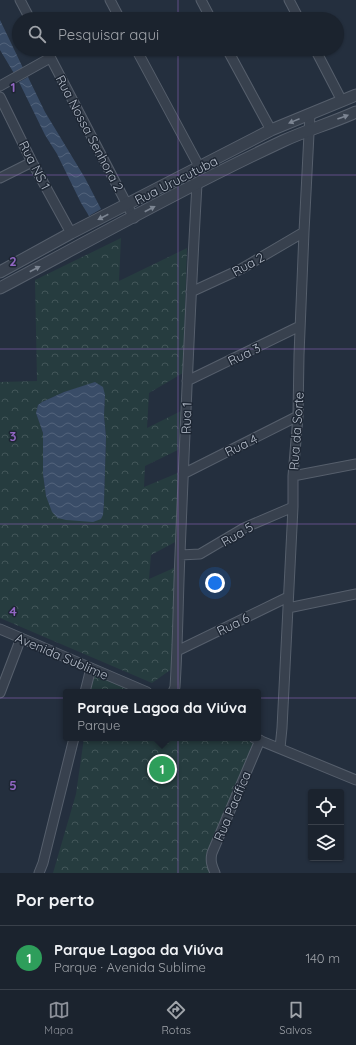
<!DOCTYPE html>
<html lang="pt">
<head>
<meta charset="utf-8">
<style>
  body { margin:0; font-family:Quicksand,sans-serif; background:#242b36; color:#f1f3f6 }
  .controls { position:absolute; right:12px; bottom:12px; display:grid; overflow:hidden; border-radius:4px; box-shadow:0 1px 3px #0004 }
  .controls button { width:36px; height:36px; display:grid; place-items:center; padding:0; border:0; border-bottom:1px solid #39404a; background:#1b232e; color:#f1f3f6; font:20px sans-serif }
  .you { position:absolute; left:215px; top:583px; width:14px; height:14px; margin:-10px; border:3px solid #fff; border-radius:50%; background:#1a73e8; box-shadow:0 0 0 6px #1a73e833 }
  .badge { display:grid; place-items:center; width:26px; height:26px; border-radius:50%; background:#8c9099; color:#fff; font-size:13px; font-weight:700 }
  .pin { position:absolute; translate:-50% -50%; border:2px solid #fff; box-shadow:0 1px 4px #0006 }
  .popup { position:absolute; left:63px; top:689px; width:198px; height:52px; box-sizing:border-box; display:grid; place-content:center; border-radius:4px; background:#1b232e; filter:drop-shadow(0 1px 3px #0005); font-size:13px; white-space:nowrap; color:#a0a4aa }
  .popup b { font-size:15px; color:#f1f3f6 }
  .popup::after { content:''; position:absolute; left:50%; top:100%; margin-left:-8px; border:8px solid transparent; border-top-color:#1b232e }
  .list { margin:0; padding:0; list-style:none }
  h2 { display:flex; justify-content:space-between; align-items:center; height:52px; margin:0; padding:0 16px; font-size:17px }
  h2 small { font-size:13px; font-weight:400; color:#a0a4aa }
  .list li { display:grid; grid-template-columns:26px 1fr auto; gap:12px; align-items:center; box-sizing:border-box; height:64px; padding:0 16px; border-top:1px solid #39404a }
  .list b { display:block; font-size:15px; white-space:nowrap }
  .list p { margin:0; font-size:13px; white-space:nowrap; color:#a0a4aa }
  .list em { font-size:13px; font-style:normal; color:#a0a4aa }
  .icon { flex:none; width:22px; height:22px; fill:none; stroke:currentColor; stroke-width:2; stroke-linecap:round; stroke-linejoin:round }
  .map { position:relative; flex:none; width:356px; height:873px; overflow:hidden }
  .search { position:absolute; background:#1b232e; box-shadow:0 1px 3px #0004; left:12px; right:12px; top:12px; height:44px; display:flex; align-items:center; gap:10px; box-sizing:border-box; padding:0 14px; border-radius:22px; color:#a0a4aa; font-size:15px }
  .sheet { height:116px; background:#1b232e }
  nav { display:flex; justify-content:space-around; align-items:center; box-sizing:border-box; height:56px; border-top:1px solid #39404a; background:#1b232e; font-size:11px; color:#a0a4aa }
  nav a { display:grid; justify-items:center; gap:2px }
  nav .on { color:#8c9099 }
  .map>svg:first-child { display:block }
</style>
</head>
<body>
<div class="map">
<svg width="356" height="873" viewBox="0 0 356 873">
  <defs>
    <pattern id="forest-crowns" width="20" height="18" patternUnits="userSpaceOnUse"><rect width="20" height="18" fill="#263c3f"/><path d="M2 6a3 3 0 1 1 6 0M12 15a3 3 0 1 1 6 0" fill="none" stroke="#435659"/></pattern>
    <pattern id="water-waves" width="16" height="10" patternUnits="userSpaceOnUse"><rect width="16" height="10" fill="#394c67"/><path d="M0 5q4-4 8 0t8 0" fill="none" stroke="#53647b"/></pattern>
  </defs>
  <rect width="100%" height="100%" fill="#242f3e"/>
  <!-- forest -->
  <path fill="url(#forest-crowns)" fill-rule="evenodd" d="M121,238L119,281L187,248L183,373L149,393L147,428L181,411L182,448L145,466L144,487L180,472L177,541L151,555L149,579L176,567L173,668L152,683L0,618V382L37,381L35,280ZM95,383L105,395L104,416L106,437L104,502L103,515L46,496L43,474V433L36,413L38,405L42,402L64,392Z
    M94,674L135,692H90Z
    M84,738H242L254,743L208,851L206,855L214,873H53L76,794Z"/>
  <!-- water -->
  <path fill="url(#water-waves)" d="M0,20L24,70L15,75L0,50Z
    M28,77L45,112L85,178L101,209L89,216L81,203L57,154L45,135L19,82Z
    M95,382L103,387L105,395L104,416L106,437L104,502L103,515L101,519L93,522L66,520L58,518L52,512L46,496L43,474V433L36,413L38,405L42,402L64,392Z"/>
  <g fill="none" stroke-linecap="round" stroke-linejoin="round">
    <defs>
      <path id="minor" d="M20,0L30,19
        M110,0L120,19
        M201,0L211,19
        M289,0L299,19
        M46,49L134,218
        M136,49L200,168
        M227,49L271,130
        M315,49L342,101
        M0,86L50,58
        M0,97L32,162L71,233
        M0,178L32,162
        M191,292L241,269L304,232
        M187,381L300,326
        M183,474L298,416
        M293,476L356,464
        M180,555L200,554L244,528L293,507
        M288,608L356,594
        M0,629L147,692
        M177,651L288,597
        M85,692L91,668
        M173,692L175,687C178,642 178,598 180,554C185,430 190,307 197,184
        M0,693L21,638
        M254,738L356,780
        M280,748L282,728L293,507V476L298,416L299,355L304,232L310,114
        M39,873L43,863L74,738
        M215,873C212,866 210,861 212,853L260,740"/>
      <path id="tertiary" d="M0,272L71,233L271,130L356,95
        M0,288C94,238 187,186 283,141C307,130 332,123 356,112"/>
    </defs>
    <!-- minor casing -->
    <use href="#minor" stroke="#565f6c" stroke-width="11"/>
    <!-- tertiary casing -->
    <use href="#tertiary" stroke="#565f6c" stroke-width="13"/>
    <!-- minor -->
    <use href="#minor" stroke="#38414e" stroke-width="9"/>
    <!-- tertiary -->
    <use href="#tertiary" stroke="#38414e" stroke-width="11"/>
  </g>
  <!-- one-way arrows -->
  <defs><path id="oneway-solid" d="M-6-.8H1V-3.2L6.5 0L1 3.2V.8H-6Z"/></defs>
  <g fill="#7c8592">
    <use href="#oneway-solid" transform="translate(343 117) rotate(-20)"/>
    <use href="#oneway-solid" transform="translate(294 121) rotate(158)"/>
    <use href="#oneway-solid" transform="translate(150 209) rotate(-28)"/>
    <use href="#oneway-solid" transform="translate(103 217) rotate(153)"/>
    <use href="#oneway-solid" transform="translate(35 269) rotate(-28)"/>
  </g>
  <!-- grid -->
  <path fill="none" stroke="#9266c3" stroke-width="1" stroke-opacity="0.55" d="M178,0V19M178,49V873M0,175H356M0,349H356M0,524H356M0,698H356"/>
  <g text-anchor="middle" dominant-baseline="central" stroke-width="3" stroke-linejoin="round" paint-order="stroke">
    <!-- street labels -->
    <g font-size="13" fill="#b4bcc9" stroke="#1d2633">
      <text transform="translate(90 133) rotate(62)">Rua Nossa Senhora 2</text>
      <text transform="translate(35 165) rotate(63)">Rua NS 1</text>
      <text transform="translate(176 180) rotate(-27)">Rua Urucutuba</text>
      <text transform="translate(248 264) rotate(-29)">Rua 2</text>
      <text transform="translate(244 354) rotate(-26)">Rua 3</text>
      <text transform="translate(186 418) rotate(-88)">Rua 1</text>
      <text transform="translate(296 431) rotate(-86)">Rua da Sorte</text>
      <text transform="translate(241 445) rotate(-26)">Rua 4</text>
      <text transform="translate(237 534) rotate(-30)">Rua 5</text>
      <text transform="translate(233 624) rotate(-26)">Rua 6</text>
      <text transform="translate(62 656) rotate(23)">Avenida Sublime</text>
      <text transform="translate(232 806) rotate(-67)">Rua Pacífica</text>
    </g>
  </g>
  <g font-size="13" text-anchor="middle" font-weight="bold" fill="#9266c3" stroke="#1d2633" stroke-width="3" stroke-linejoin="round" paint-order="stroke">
    <text x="13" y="92">1</text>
    <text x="13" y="266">2</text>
    <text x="13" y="441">3</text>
    <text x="13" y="616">4</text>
    <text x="13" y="790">5</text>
  </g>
</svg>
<div class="controls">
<button><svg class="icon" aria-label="locate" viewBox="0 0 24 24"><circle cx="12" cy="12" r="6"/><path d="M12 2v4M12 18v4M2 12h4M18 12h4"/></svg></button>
<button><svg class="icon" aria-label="layers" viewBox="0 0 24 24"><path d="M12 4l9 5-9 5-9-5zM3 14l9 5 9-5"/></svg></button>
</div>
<div class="you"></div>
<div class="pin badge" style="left:162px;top:769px;background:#2e9e5b">1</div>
<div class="popup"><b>Parque Lagoa da Viúva</b>Parque</div>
<div class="search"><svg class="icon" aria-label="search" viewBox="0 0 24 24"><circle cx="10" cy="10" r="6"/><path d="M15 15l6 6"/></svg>Pesquisar aqui</div>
</div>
<section class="sheet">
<h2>Por perto<small></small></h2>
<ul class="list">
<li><span class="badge" style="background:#2e9e5b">1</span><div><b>Parque Lagoa da Viúva</b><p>Parque · Avenida Sublime</p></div><em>140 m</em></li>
</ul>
</section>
<nav>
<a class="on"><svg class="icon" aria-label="map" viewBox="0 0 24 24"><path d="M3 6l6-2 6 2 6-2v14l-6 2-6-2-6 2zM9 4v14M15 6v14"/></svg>Mapa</a>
<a><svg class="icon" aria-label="directions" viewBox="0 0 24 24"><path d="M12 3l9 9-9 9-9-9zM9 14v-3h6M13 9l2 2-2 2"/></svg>Rotas</a>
<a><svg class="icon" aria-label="saved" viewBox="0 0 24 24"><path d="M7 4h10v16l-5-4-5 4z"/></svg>Salvos</a>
</nav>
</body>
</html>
